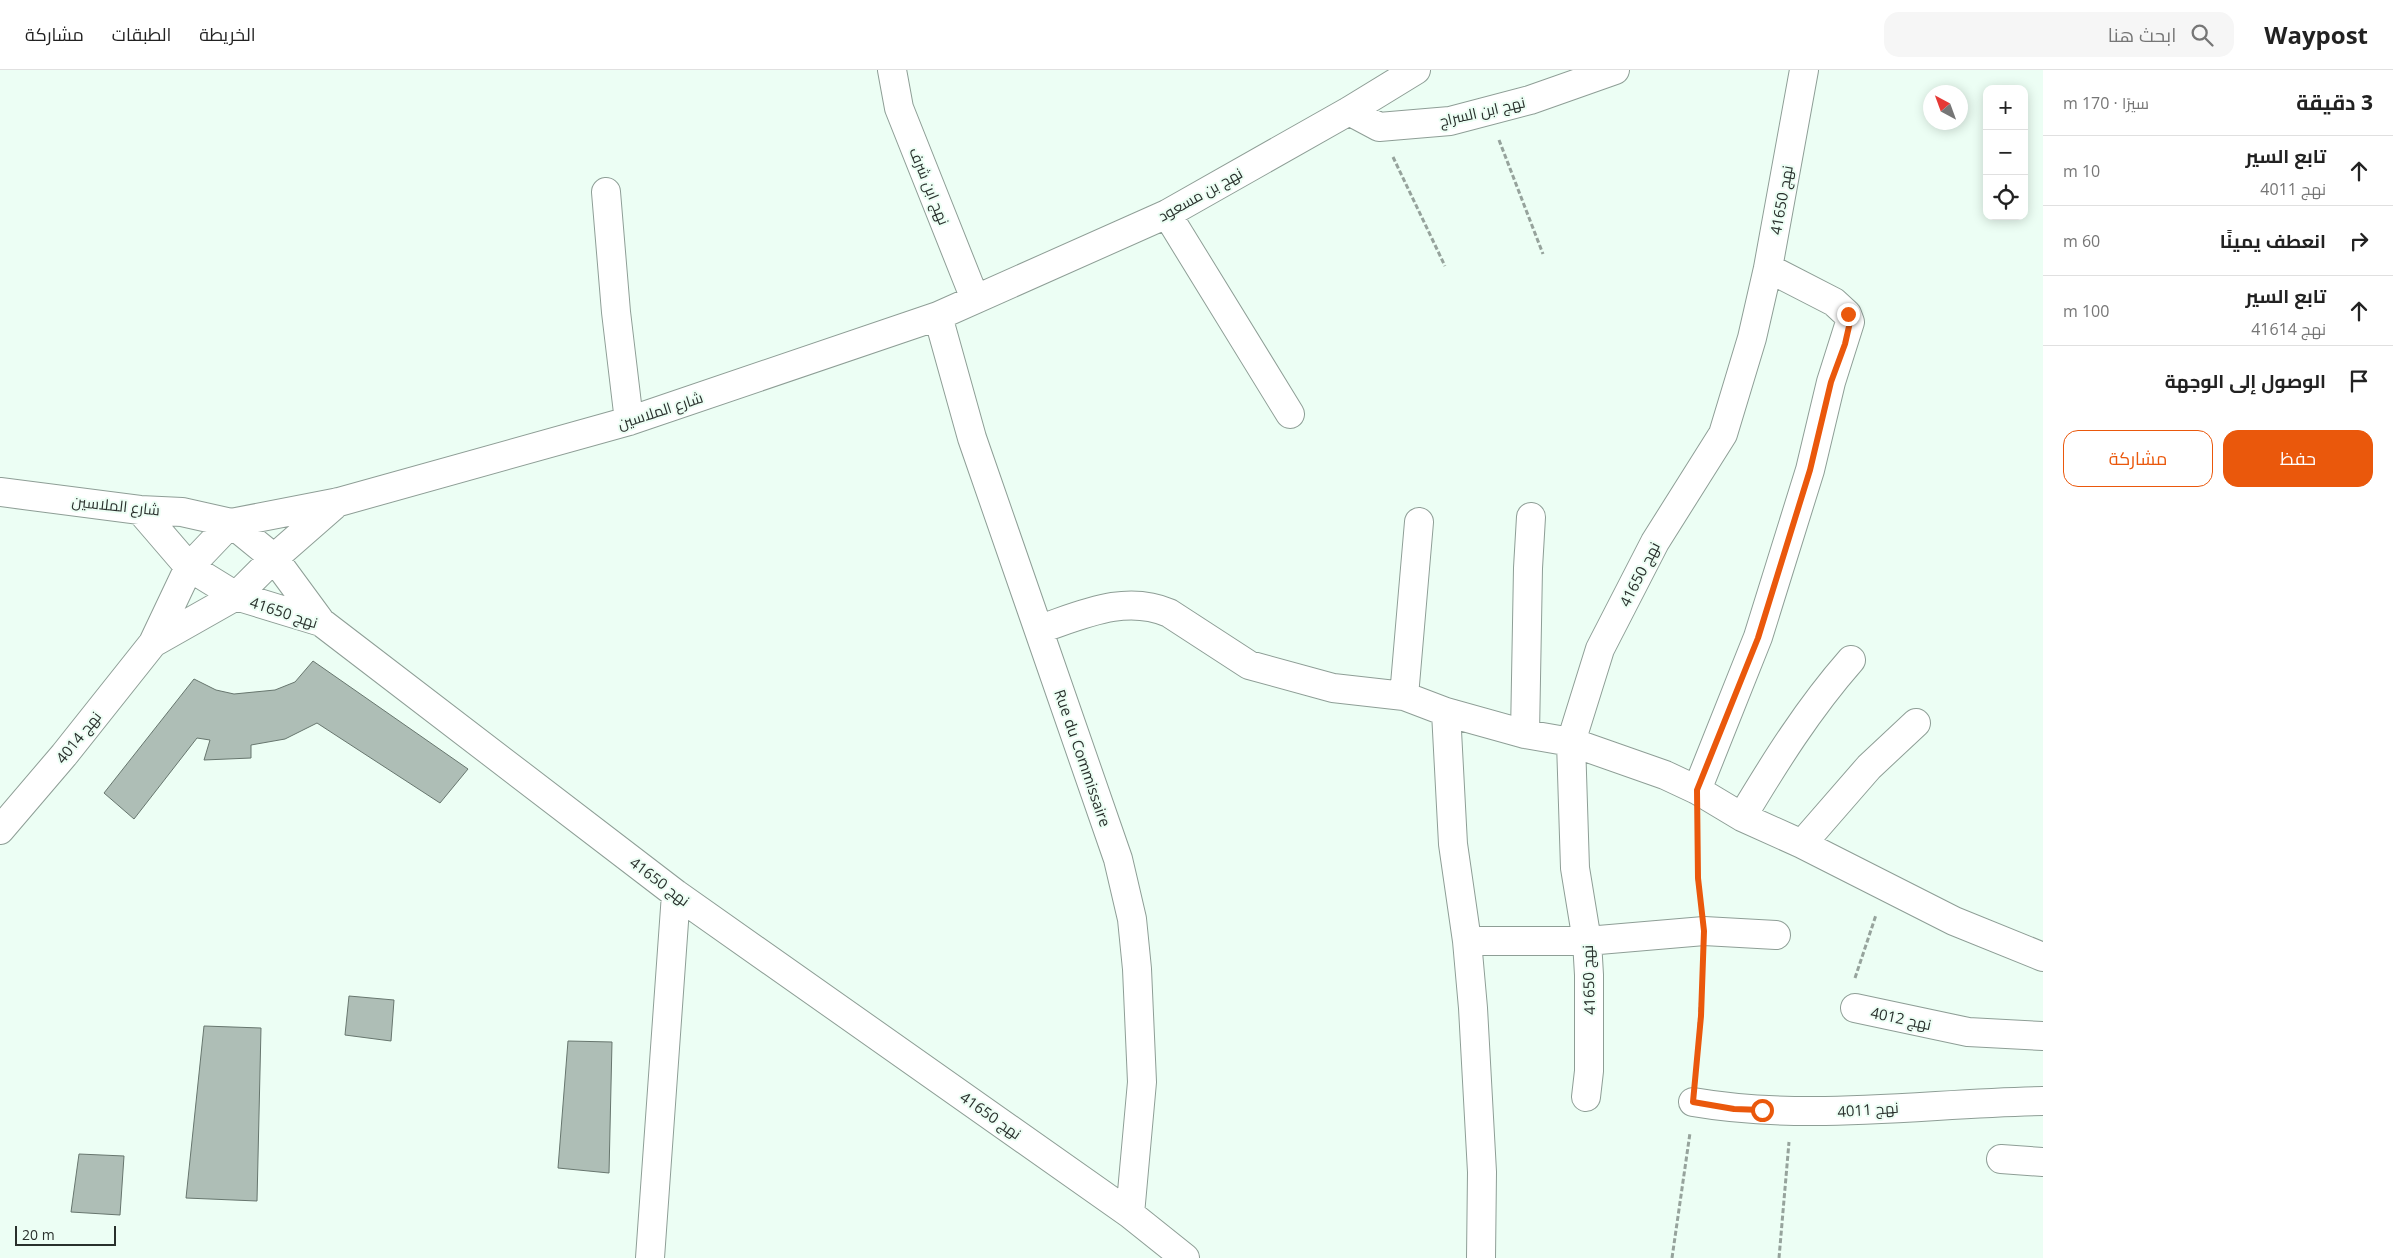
<!DOCTYPE html>
<html lang="ar">
<head>
<meta charset="utf-8">
<style>
  body { margin:0; font-family:"Open Sans",Cairo,sans-serif; background:#f6f6f6; color:#222; direction:rtl }
  .controls { position:absolute; right:15px; top:15px; display:grid; overflow:hidden; border-radius:10px; box-shadow:0 2px 12px #0003 }
  .controls button { width:45px; height:45px; display:grid; place-items:center; padding:0; border:0; border-bottom:1px solid #e0e0e0; background:#fff; color:#222; font:25px sans-serif }
  .compass { position:absolute; left:1923px; top:15px; width:45px; height:45px; border-radius:50%; background:#fff; box-shadow:0 2px 12px #0003; rotate:319deg }
  .scale { position:absolute; left:15px; bottom:12px; width:101px; box-sizing:border-box; padding-left:5px; border:2px solid #29302c; border-top:0; font-size:14px; line-height:18px; white-space:nowrap; color:#29302c; -webkit-text-stroke:4px #ecfef4; paint-order:stroke }
  .stop { position:absolute; width:15px; height:15px; margin:-11px; border:4px solid #ea580c; border-radius:50%; background:#fff }
  .stop.end { background:#ea580c; border-color:#fff; box-shadow:0 1px 5px #0008 }
  .list { margin:0; padding:0; list-style:none }
  h2 { display:flex; justify-content:space-between; align-items:center; height:65px; margin:0; padding:0 20px; font-size:21px }
  h2 small { font-size:16px; font-weight:400; color:#767676 }
  .list li { display:grid; grid-template-columns:32px 1fr auto; gap:15px; align-items:center; box-sizing:border-box; height:70px; padding:0 20px; border-top:1px solid #e0e0e0 }
  .list b { display:block; font-size:19px; white-space:nowrap }
  .list p { margin:0; font-size:16px; white-space:nowrap; color:#767676 }
  .list em { font-size:16px; font-style:normal; color:#767676 }
  .actions { display:flex; gap:10px; padding:15px 20px }
  .actions a { flex:1; padding:11px 0; border:1px solid #ea580c; border-radius:15px; text-align:center; font-size:18px; color:#ea580c }
  .actions .main { background:#ea580c; color:#fff }
  .icon { flex:none; width:28px; height:28px; fill:none; stroke:currentColor; stroke-width:2; stroke-linecap:round; stroke-linejoin:round }
  .map { position:relative; flex:none; width:2043px; height:1188px; overflow:hidden; direction:ltr }
  header { display:flex; align-items:center; gap:30px; box-sizing:border-box; height:70px; padding:0 25px; background:#fff; border-bottom:1px solid #e0e0e0 }
  header strong { font-size:24px }
  nav { display:flex; gap:28px; margin-inline-start:auto; font-size:18px }
  .search { width:350px; height:45px; background:#f6f6f6; display:flex; align-items:center; gap:12px; box-sizing:border-box; padding:0 18px; border-radius:15px; color:#767676; font-size:19px }
  main { display:flex }
  aside { flex:1; background:#fff }
  .map>svg:first-child { display:block }
</style>
</head>
<body>
<header>
<strong>Waypost</strong>
<div class="search"><svg class="icon" aria-label="search" viewBox="0 0 24 24"><circle cx="10" cy="10" r="6"/><path d="M15 15l6 6"/></svg>ابحث هنا</div>
<nav><a>الخريطة</a><a>الطبقات</a><a>مشاركة</a></nav>
</header>
<main>
<aside>
<h2>3 دقيقة<small>سيرًا · 170 m</small></h2>
<ul class="list">
<li><svg class="icon" aria-label="ahead" viewBox="0 0 24 24"><path d="M12 20V5M6 11l6-6 6 6"/></svg><div><b>تابع السير</b><p>نهج 4011</p></div><em>10 m</em></li>
<li><svg class="icon" aria-label="right" viewBox="0 0 24 24"><path d="M7 20v-9h11M14 6l5 5-5 5"/></svg><div><b>انعطف يمينًا</b></div><em>60 m</em></li>
<li><svg class="icon" aria-label="ahead" viewBox="0 0 24 24"><path d="M12 20V5M6 11l6-6 6 6"/></svg><div><b>تابع السير</b><p>نهج 41614</p></div><em>100 m</em></li>
<li><svg class="icon" aria-label="arrive" viewBox="0 0 24 24"><path d="M6 21V4h12l-3 4 3 4H6"/></svg><div><b>الوصول إلى الوجهة</b></div></li>
</ul>
<div class="actions"><a class="main">حفظ</a><a>مشاركة</a></div>
</aside>
<div class="map">
<svg width="2043" height="1188" viewBox="0 0 2043 1188">
  <rect width="100%" height="100%" fill="#ecfef4"/>
  <!-- building -->
  <path fill="#aebeb6" stroke="#67766e" d="M313,591L468,699L440,733L317,653L285,669L251,675V688L204,690L210,670L197,668L134,749L104,723L194,609L216,620L234,624L275,620L295,612Z
    M349,926L394,930L391,971L345,965Z
    M204,956L261,958L257,1131L186,1128Z
    M568,971L612,972L609,1103L558,1098Z
    M79,1084L124,1086L120,1145L71,1142Z"/>
  <g fill="none" stroke-linecap="round" stroke-linejoin="round">
    <defs>
      <path id="minor" d="M892,0L899,38L975,229
        M1349,41L1379,57L1450,51L1530,30L1615,0
        M606,122L616,242L629,351
        M1167,144L1290,344
        M938,246L972,368L1118,789L1132,849L1137,899L1142,1012L1130,1144
        M0,422L140,440L182,442L231,453L274,488L321,552
        M140,440L189,497L236,526L321,552L676,824L1130,1144L1185,1188
        M1040,559C1082,545 1125,524 1169,543L1249,595L1333,618L1404,626L1446,642L1525,664L1571,672L1665,705L1697,720L1742,747L1802,774L1954,851L2043,887
        M153,573L236,526L274,488L338,432
        M1404,626L1419,452
        M1446,642L1453,774L1467,871L1473,938L1482,1102L1481,1188
        M1525,664L1528,498L1531,447
        M1697,720L1758,567L1810,400L1831,312L1850,252L1847,244L1834,232L1768,198
        M1742,747C1775,692 1808,639 1851,590
        M0,760L64,685L153,573L189,497L231,453L339,432L629,351L938,246L1167,144L1349,41L1416,0
        M1802,774L1869,697L1916,653
        M1467,871H1587L1704,861L1776,865
        M1855,938L1968,962L2043,966
        M1586,1027L1589,1001V905L1587,871L1575,798L1571,672L1600,579L1655,472L1723,364L1752,268L1768,198L1804,0
        M1693,1032C1809,1052 1926,1033 2043,1031
        M2001,1089L2043,1092
        M650,1188L676,824"/>
    </defs>
    <!-- minor casing -->
    <use href="#minor" stroke="#8e9e96" stroke-width="30"/>
    <!-- path -->
    <path stroke="#96a39c" stroke-width="3" stroke-dasharray="5 2.5" stroke-linecap="butt" d="M1499,70L1543,184
      M1393,87L1445,196
      M1697,756V808L1700,830
      M1855,908L1876,845
      M1696,1002L1703,893
      M1672,1188L1690,1063
      M1779,1188L1789,1072"/>
    <!-- minor -->
    <use href="#minor" stroke="#fff" stroke-width="28"/>
  </g>
  <g fill="none" stroke-linecap="round" stroke-linejoin="round">
    <!-- route -->
    <path stroke="#ea580c" stroke-width="6" d="M1762,1040L1734,1039L1693,1032L1701,946L1704,861L1698,808L1697,720L1758,568L1810,400L1831,312L1845,274L1850,252L1848,244"/>
  </g>
  <g text-anchor="middle" dominant-baseline="central" stroke-width="4" stroke-linejoin="round" paint-order="stroke">
    <!-- street labels -->
    <g font-size="15" fill="#29302c" stroke="#ecfef4">
      <text transform="translate(1482 41) rotate(-13)">نهج ابن السراج</text>
      <text transform="translate(930 116) rotate(68)">نهج ابن شرف</text>
      <text transform="translate(1200 124) rotate(-29)">نهج بن مسعود</text>
      <text transform="translate(1781 130) rotate(-80)">نهج 41650</text>
      <text transform="translate(660 340) rotate(-18)">شارع الملاسين</text>
      <text transform="translate(116 435) rotate(6)">شارع الملاسين</text>
      <text transform="translate(1639 504) rotate(-63)">نهج 41650</text>
      <text transform="translate(284 542) rotate(18)">نهج 41650</text>
      <text transform="translate(78 667) rotate(-51)">نهج 4014</text>
      <text transform="translate(1083 688) rotate(71)">Rue du Commissaire</text>
      <text transform="translate(660 811) rotate(37)">نهج 41650</text>
      <text transform="translate(1588 910) rotate(-92)">نهج 41650</text>
      <text transform="translate(1901 948) rotate(12)">نهج 4012</text>
      <text transform="translate(1868 1039) rotate(-4)">نهج 4011</text>
      <text transform="translate(991 1045) rotate(35)">نهج 41650</text>
    </g>
  </g>
</svg>
<div class="controls">
<button>+</button>
<button>−</button>
<button><svg class="icon" aria-label="locate" viewBox="0 0 24 24"><circle cx="12" cy="12" r="6"/><path d="M12 2v4M12 18v4M2 12h4M18 12h4"/></svg></button>
</div>
<svg class="compass" viewBox="-18 -18 36 36"><path d="M0-13l5 13h-10z" fill="#e53935"/><path d="M0 13l5-13h-10z" fill="#767676"/></svg>
<div class="scale">20 m</div>
<div class="stop" style="left:1762px;top:1040px"></div>
<div class="stop end" style="left:1848px;top:244px"></div>
</div>
</main>
</body>
</html>
